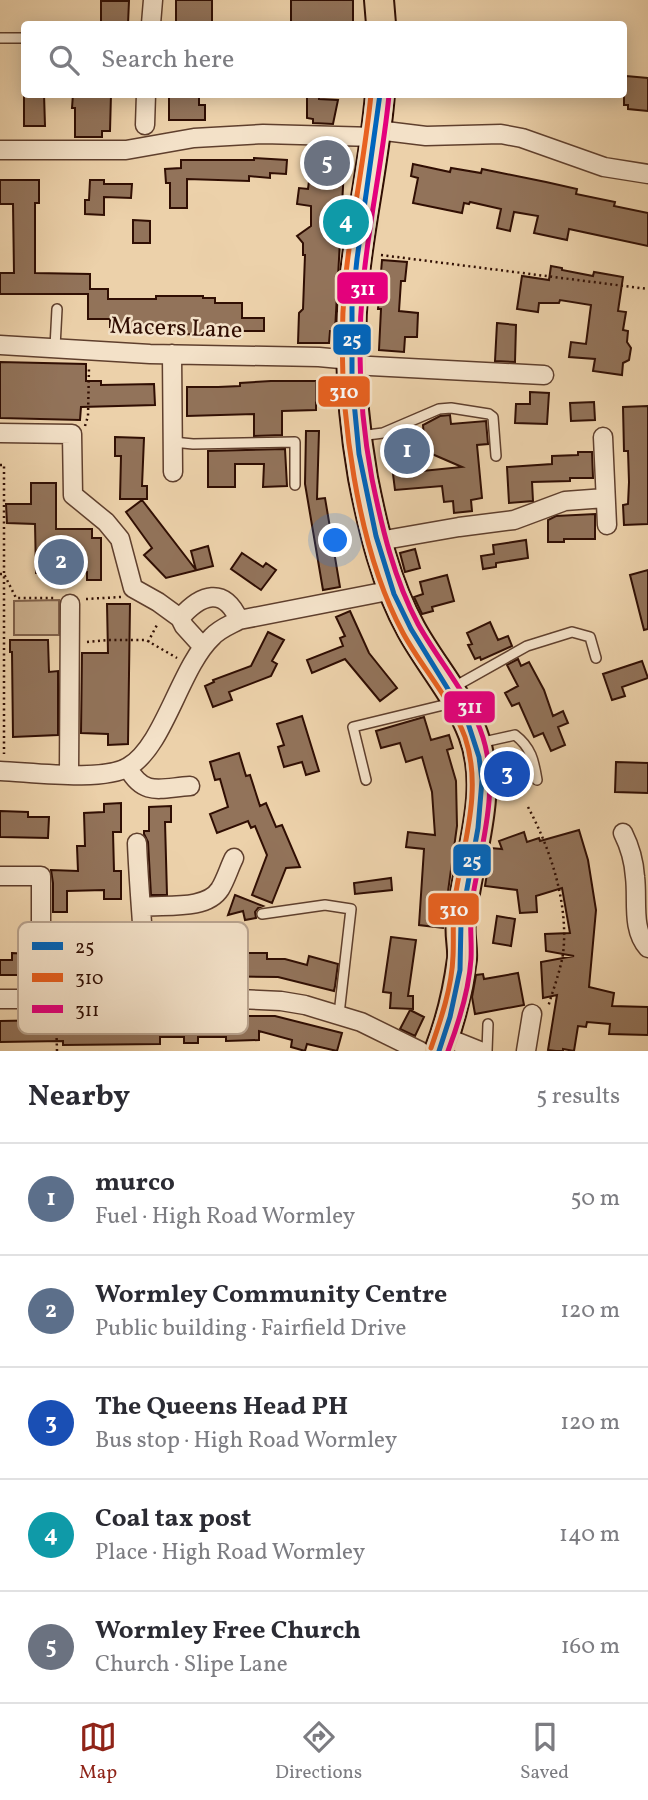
<!DOCTYPE html>
<html lang="en">
<head>
<meta charset="utf-8">
<style>
  body { margin:0; font-family:Vollkorn,serif; background:#f7f7f7; color:#2b2b33 }
  .you { position:absolute; left:336px; top:541px; width:24px; height:24px; margin:-18px; border:5px solid #fff; border-radius:50%; background:#1a73e8; box-shadow:0 0 0 10px #1a73e833 }
  .badge { display:grid; place-items:center; width:46px; height:46px; border-radius:50%; background:#8f2418; color:#fff; font-size:23px; font-weight:700 }
  .pin { position:absolute; translate:-50% -50%; border:4px solid #fff; box-shadow:0 2px 7px #0006 }
  .list { margin:0; padding:0; list-style:none }
  h2 { display:flex; justify-content:space-between; align-items:center; height:91px; margin:0; padding:0 28px; font-size:30px }
  h2 small { font-size:23px; font-weight:400; color:#7c7c81 }
  .list li { display:grid; grid-template-columns:46px 1fr auto; gap:21px; align-items:center; box-sizing:border-box; height:112px; padding:0 28px; border-top:2px solid #e1e1e2 }
  .list b { display:block; font-size:26px; white-space:nowrap }
  .list p { margin:0; font-size:23px; white-space:nowrap; color:#7c7c81 }
  .list em { font-size:23px; font-style:normal; color:#7c7c81 }
  .icon { flex:none; width:38px; height:38px; fill:none; stroke:currentColor; stroke-width:2; stroke-linecap:round; stroke-linejoin:round }
  .map { position:relative; flex:none; width:648px; height:1051px; overflow:hidden }
  .search { position:absolute; background:#fff; box-shadow:0 4px 18px #0003; left:21px; right:21px; top:21px; height:77px; display:flex; align-items:center; gap:18px; box-sizing:border-box; padding:0 24px; border-radius:7px; color:#7c7c81; font-size:26px }
  .sheet { height:651px; background:#fff }
  nav { display:flex; justify-content:space-around; align-items:center; box-sizing:border-box; height:98px; border-top:2px solid #e1e1e2; background:#fff; font-size:19px; color:#7c7c81 }
  nav a { display:grid; justify-items:center; gap:4px }
  nav .on { color:#8f2418 }
  .map>svg:first-child { display:block }
</style>
</head>
<body>
<div class="map">
<svg width="648" height="1051" viewBox="0 0 648 1051">
  <rect width="100%" height="100%" fill="#ecd1aa"/>
  <filter id="stains"><feTurbulence type="fractalNoise" baseFrequency=".00286" numOctaves="4"/><feColorMatrix values="0 0 0 0 .2 0 0 0 0 .09 0 0 0 0 .02 0 0 0 .5 -.17"/></filter>
  <radialGradient id="worn" r=".72"><stop offset=".6" stop-color="#630" stop-opacity="0"/><stop offset="1" stop-color="#630" stop-opacity=".3"/></radialGradient>
  <!-- garden -->
  <path fill="#ccb08e" stroke="#7e5f48" stroke-width="2" d="M59,600V635H14V601Z"/>
  <!-- building -->
  <path fill="#92735a" stroke="#300e03" stroke-width="2" d="M176,0H212V24H176Z
    M291,0H353V22H291Z
    M101,1H129L128,24H101Z
    M626,76L648,78V111L628,109V105H624V79Z
    M24,94H44L45,126H24Z
    M73,94H111L110,131H102V137H75V108H72Z
    M169,94H199V105H205V120H169Z
    M307,94H319V99L338,100L333,124L313,123V119L307,118Z
    M313,148L345,151L335,331H330L329,343H298L299,313L303,309L305,255H303V243L297,236L311,226V206L297,204L299,188L308,189Z
    M254,158L287,160L286,174L270,173V178L249,176V181L187,179V208H170V183H166L165,169L181,168V160H254Z
    M413,164L450,172L451,168L481,173L482,169L546,182L577,189L576,194L615,202L614,206L648,213V246L569,229L567,240L534,233L538,216L514,212L510,231L497,228L501,209L470,202L469,204L464,203L462,213L413,203L418,178L411,176Z
    M0,180H39V203H35V273L90,274V289H108V299H156V296H203V298H215V303H242V318H264V331H233V335L117,333V327H110V319H88V294H0V273H14L13,204H0Z
    M90,180H104V184H132L131,198L104,197V215L85,214V200H89Z
    M133,220L150,221V243H133Z
    M382,260L407,262L405,281H401L399,311L418,313L417,337H405L404,352L379,350L381,309H378Z
    M551,266L562,268V270L593,276L594,272L623,277L618,311L626,312L623,330L628,331L627,342L631,348L629,360L623,363L622,375L593,371L595,359L569,357L571,342L586,344L591,305L560,300L559,303H539L538,312L517,309L522,276L549,280Z
    M497,323L516,325L515,362L495,361Z
    M0,362L86,364V381H101V385L154,384L155,405L81,407L80,420L0,418Z
    M271,381H316V410L282,411V435L254,436V414L187,416V387H218L240,386V383Z
    M530,392L549,393L547,424L515,423L516,404H530Z
    M594,402L595,420L571,421L570,403Z
    M648,406V524L624,525L623,505L628,504L629,482L628,451H624L623,407Z
    M450,415L451,424L486,421L488,444L477,445L482,498L471,500L472,511L454,513L453,501L444,502L442,486L395,490L393,474L462,467L425,451L423,425L440,416Z
    M306,431H319L317,499L325,498L340,587L323,590L305,484Z
    M115,437L144,438L142,486H147V499H120L121,456H115Z
    M285,449L287,486L263,487L264,464H235V487H208V451Z
    M578,452H592L593,478H570V481L532,482L533,501L509,503L507,467L552,464V456L578,455Z
    M31,483H56V529H92V538H101V580H87V572L36,573L35,524L7,523L6,504H31Z
    M142,500L196,570L191,551L208,546L213,566L166,578L144,555L152,548L126,512Z
    M595,514V539H564V542H548V520L556,516Z
    M526,540L528,558L496,563V567L483,569L481,556L494,554L493,545Z
    M415,549L420,568L405,572L400,553Z
    M242,553L263,567L266,563L276,570L261,590L231,569Z
    M648,570V629L644,630L630,575Z
    M447,575L454,601L432,607L433,611L422,614L414,597L423,594L420,582Z
    M107,604H130L128,744L108,745V734L81,733L82,653H108Z
    M350,611L369,653L397,688L380,701L345,659L312,673L307,660L343,646L340,638L345,636L336,617Z
    M490,622L498,640L508,636L512,646L481,660L480,657L475,659L468,645L472,644L467,633Z
    M268,632L284,640L272,661L277,664L271,676L229,692L232,700L213,707L205,686L214,682L213,680L251,666Z
    M10,640H48L49,672L58,671V735L13,737L12,652H10Z
    M518,659L521,666L529,662L544,690L553,716L563,711L568,723L558,727L565,745L551,751L543,733L534,737L519,703L512,706L505,693L518,686L507,665Z
    M642,661L648,678L622,687L625,696L612,700L603,674Z
    M302,716L319,771L306,775L302,762L284,767L278,747L284,745L277,724Z
    M424,717L431,740L449,735L453,748L447,750L456,781L457,826L443,928L419,925L424,849L406,847L408,832L435,835L432,792L422,757L406,762L400,743L381,748L376,731Z
    M239,753L246,776L250,775L260,806L266,803L276,827L282,825L300,867L286,868L272,903L252,895L267,855L255,826L251,828L248,821L217,833L210,814L228,807L220,779L215,780L210,762Z
    M616,762L648,763V793L615,792Z
    M121,803V832H113L114,871H121V899H104V890L67,891V912H53V883L51,870L78,871L77,846H85L84,813L104,812V804Z
    M171,806V822H165L167,895H151L148,842L144,834V831H149V807Z
    M0,811L28,812V817H49L48,838L0,837Z
    M579,830L588,860L596,910L589,987L614,993L612,1006L648,1007V1035L609,1034L610,1024L587,1022L586,1027L578,1026L574,1051L563,1049V1051H556L548,1050L557,995L543,998L541,962L574,956L546,951L545,934L570,933L562,888L536,896L537,912L520,913L517,890L485,886L491,848L502,849L499,841L524,832L527,842L539,838L540,841Z
    M391,878L392,890L355,894L354,883Z
    M235,895L263,906L258,908L255,912L256,918L245,920L243,911L228,915Z
    M497,916L515,919L511,946L493,943Z
    M391,937L416,940L408,996H413V1009L390,1008L391,993L383,992Z
    M155,950H211L212,959H244V953H267V959H285L307,965L309,956L338,964L335,986L334,991L278,977L212,976V983H157Z
    M12,953L30,954V975H0V960H12Z
    M518,973L524,1005L475,1014L472,997L476,975L483,974L484,979Z
    M410,1010L424,1017L415,1036L400,1029Z
    M230,1016H275L342,1033L337,1051L307,1044L305,1051L291,1047L292,1040L259,1031V1040L226,1041V1037H198V1043H184V1037H160V1044L63,1045V1041L0,1042V1021L52,1020V1024H130V1020Z"/>
  <g fill="none" stroke-linecap="round" stroke-linejoin="round">
    <defs>
      <path id="lane" d="M0,38H24
        M55,347L57,309
        M359,436L383,433L439,409L451,408L489,414L493,417L496,456
        M173,442L193,444L295,442V485
        M454,687L527,646L572,632L590,637L596,658
        M479,743L515,735C531,747 534,761 537,780
        M366,780L353,727L452,703
        M262,914L325,905L351,909L339,1014
        M487,1051L488,1024"/>
      <path id="street" d="M151,24L153,0
        M145,125L146,94
        M377,130L426,136L501,134L522,138L604,167L648,174
        M0,150H126L194,138L263,134L375,137
        M0,345L150,354L319,357L351,360
        M172,354L173,472
        M351,365L544,375
        M0,433L72,434L73,495L106,522L120,539L133,588L158,602L180,618
        M603,437L607,525
        M379,541L459,527L514,520L565,501L605,498
        M203,647L184,626L180,618C201,594 224,586 239,620
        M128,768C144,797 160,788 190,786
        M0,771C30,772 103,782 128,767C164,747 180,667 212,637C219,629 230,625 239,620L393,590
        M69,774L70,604
        M623,833C630,847 634,861 635,877C638,900 631,929 648,948
        M137,843C139,895 145,947 146,1000
        M0,876H41V999
        M141,907C164,904 206,911 220,889C226,879 229,868 234,858
        M0,999H238L281,1001L305,1005L361,1022L420,1051
        M445,1037L480,1051
        M526,1051L532,1014"/>
      <path id="primary" d="M379,0L381,24
        M380,94C375,158 360,220 354,283C348,347 352,415 363,478C373,529 386,584 411,629C430,664 459,696 473,734C496,794 466,861 461,922C459,934 463,946 462,959C458,989 450,1023 439,1051"/>
    </defs>
    <!-- lane casing -->
    <use href="#lane" stroke="#5f3f2d" stroke-width="12"/>
    <!-- street casing -->
    <use href="#street" stroke="#5f3f2d" stroke-width="21"/>
    <!-- primary casing -->
    <use href="#primary" stroke="#300e03" stroke-width="32"/>
    <!-- path -->
    <path stroke="#300e03" stroke-width="2.5" stroke-dasharray="2 3.5" stroke-linecap="butt" d="M381,255L648,289
      M85,426L88,416L89,367
      M0,465H4V754
      M0,574H4L16,598H55
      M86,599L121,597
      M87,642L108,640H146L177,658
      M148,642L158,623
      M528,807C551,850 569,905 563,954C560,972 553,990 548,1007
      M56,1016L57,1051"/>
    <!-- lane -->
    <use href="#lane" stroke="#f3e1c8" stroke-width="9"/>
    <!-- street -->
    <use href="#street" stroke="#f3e1c8" stroke-width="18"/>
    <!-- primary -->
    <use href="#primary" stroke="#ecd1aa" stroke-width="28"/>
    <defs>
      <path id="bus-1" d="M380,94L357,259L352,307V381L359,454L376,536L394,594L411,629L467,720L479,757L482,780L478,828L461,922L460,970L450,1017L439,1051"/>
      <path id="bus-2" d="M371,94C365,158 351,220 345,283C339,347 343,413 354,477C363,530 377,585 403,633C422,668 451,699 465,737C483,790 463,845 455,898C452,918 454,936 453,956C452,987 441,1019 431,1048"/>
      <path id="bus-3" d="M389,95C383,158 369,220 363,284C357,348 360,415 372,479C382,528 394,579 418,624C438,660 466,691 480,729C502,786 481,844 472,901C469,922 472,939 471,959C469,990 459,1022 448,1051"/>
    </defs>
    <!-- bus-1 casing -->
    <use href="#bus-1" stroke="#f3e1c8" stroke-width="10"/>
    <!-- bus-2 casing -->
    <use href="#bus-2" stroke="#f3e1c8" stroke-width="10"/>
    <!-- bus-3 casing -->
    <use href="#bus-3" stroke="#f3e1c8" stroke-width="10"/>
    <!-- bus-1 -->
    <use href="#bus-1" stroke="#0065bd" stroke-width="5"/>
    <!-- bus-2 -->
    <use href="#bus-2" stroke="#e86120" stroke-width="5"/>
    <!-- bus-3 -->
    <use href="#bus-3" stroke="#e5007d" stroke-width="5"/>
  </g>
  <g text-anchor="middle" dominant-baseline="central" stroke-width="5" stroke-linejoin="round" paint-order="stroke">
    <!-- street labels -->
    <g font-size="24" fill="#300e03" stroke="#f3e1c8">
      <text transform="translate(176 329) rotate(2)">Macers Lane</text>
    </g>
  </g>
  <!-- legend -->
  <rect x="18" y="922" width="230" height="112" rx="10" fill="#f3e1c8" stroke="#b8a28d" stroke-width="2"/>
  <rect x="32" y="942" width="31" height="8" fill="#0065bd"/>
  <rect x="32" y="973" width="31" height="9" fill="#e86120"/>
  <rect x="32" y="1005" width="31" height="8" fill="#e5007d"/>
  <g font-size="19" fill="#300e03">
    <text x="75" y="953">25</text>
    <text x="75" y="984">310</text>
    <text x="75" y="1016">311</text>
  </g>
  <g stroke="#f3e1c8" stroke-width="2.5">
    <rect x="336" y="271" width="53" height="34" rx="7" fill="#e5007d"/>
    <rect x="332" y="323" width="40" height="33" rx="7" fill="#0065bd"/>
    <rect x="317" y="375" width="54" height="33" rx="7" fill="#e86120"/>
    <rect x="443" y="690" width="53" height="34" rx="7" fill="#e5007d"/>
    <rect x="452" y="843" width="40" height="34" rx="7" fill="#0065bd"/>
    <rect x="427" y="892" width="53" height="34" rx="7" fill="#e86120"/>
  </g>
  <g font-size="19" text-anchor="middle" font-weight="bold" fill="#fff">
    <text x="363" y="295">311</text>
    <text x="352" y="346">25</text>
    <text x="344" y="398">310</text>
    <text x="470" y="713">311</text>
    <text x="472" y="867">25</text>
    <text x="454" y="916">310</text>
  </g>
  <rect width="100%" height="100%" filter="url(#stains)"/>
  <rect width="100%" height="100%" fill="url(#worn)"/>
</svg>
<div class="you"></div>
<div class="pin badge" style="left:407px;top:451px;background:#5c6f8a">1</div>
<div class="pin badge" style="left:61px;top:562px;background:#5c6f8a">2</div>
<div class="pin badge" style="left:507px;top:774px;background:#1a4fb4">3</div>
<div class="pin badge" style="left:346px;top:222px;background:#0f9aa8">4</div>
<div class="pin badge" style="left:327px;top:163px;background:#6b7280">5</div>
<div class="search"><svg class="icon" aria-label="search" viewBox="0 0 24 24"><circle cx="10" cy="10" r="6"/><path d="M15 15l6 6"/></svg>Search here</div>
</div>
<section class="sheet">
<h2>Nearby<small>5 results</small></h2>
<ul class="list">
<li><span class="badge" style="background:#5c6f8a">1</span><div><b>murco</b><p>Fuel · High Road Wormley</p></div><em>50 m</em></li>
<li><span class="badge" style="background:#5c6f8a">2</span><div><b>Wormley Community Centre</b><p>Public building · Fairfield Drive</p></div><em>120 m</em></li>
<li><span class="badge" style="background:#1a4fb4">3</span><div><b>The Queens Head PH</b><p>Bus stop · High Road Wormley</p></div><em>120 m</em></li>
<li><span class="badge" style="background:#0f9aa8">4</span><div><b>Coal tax post</b><p>Place · High Road Wormley</p></div><em>140 m</em></li>
<li><span class="badge" style="background:#6b7280">5</span><div><b>Wormley Free Church</b><p>Church · Slipe Lane</p></div><em>160 m</em></li>
</ul>
</section>
<nav>
<a class="on"><svg class="icon" aria-label="map" viewBox="0 0 24 24"><path d="M3 6l6-2 6 2 6-2v14l-6 2-6-2-6 2zM9 4v14M15 6v14"/></svg>Map</a>
<a><svg class="icon" aria-label="directions" viewBox="0 0 24 24"><path d="M12 3l9 9-9 9-9-9zM9 14v-3h6M13 9l2 2-2 2"/></svg>Directions</a>
<a><svg class="icon" aria-label="saved" viewBox="0 0 24 24"><path d="M7 4h10v16l-5-4-5 4z"/></svg>Saved</a>
</nav>
</body>
</html>
